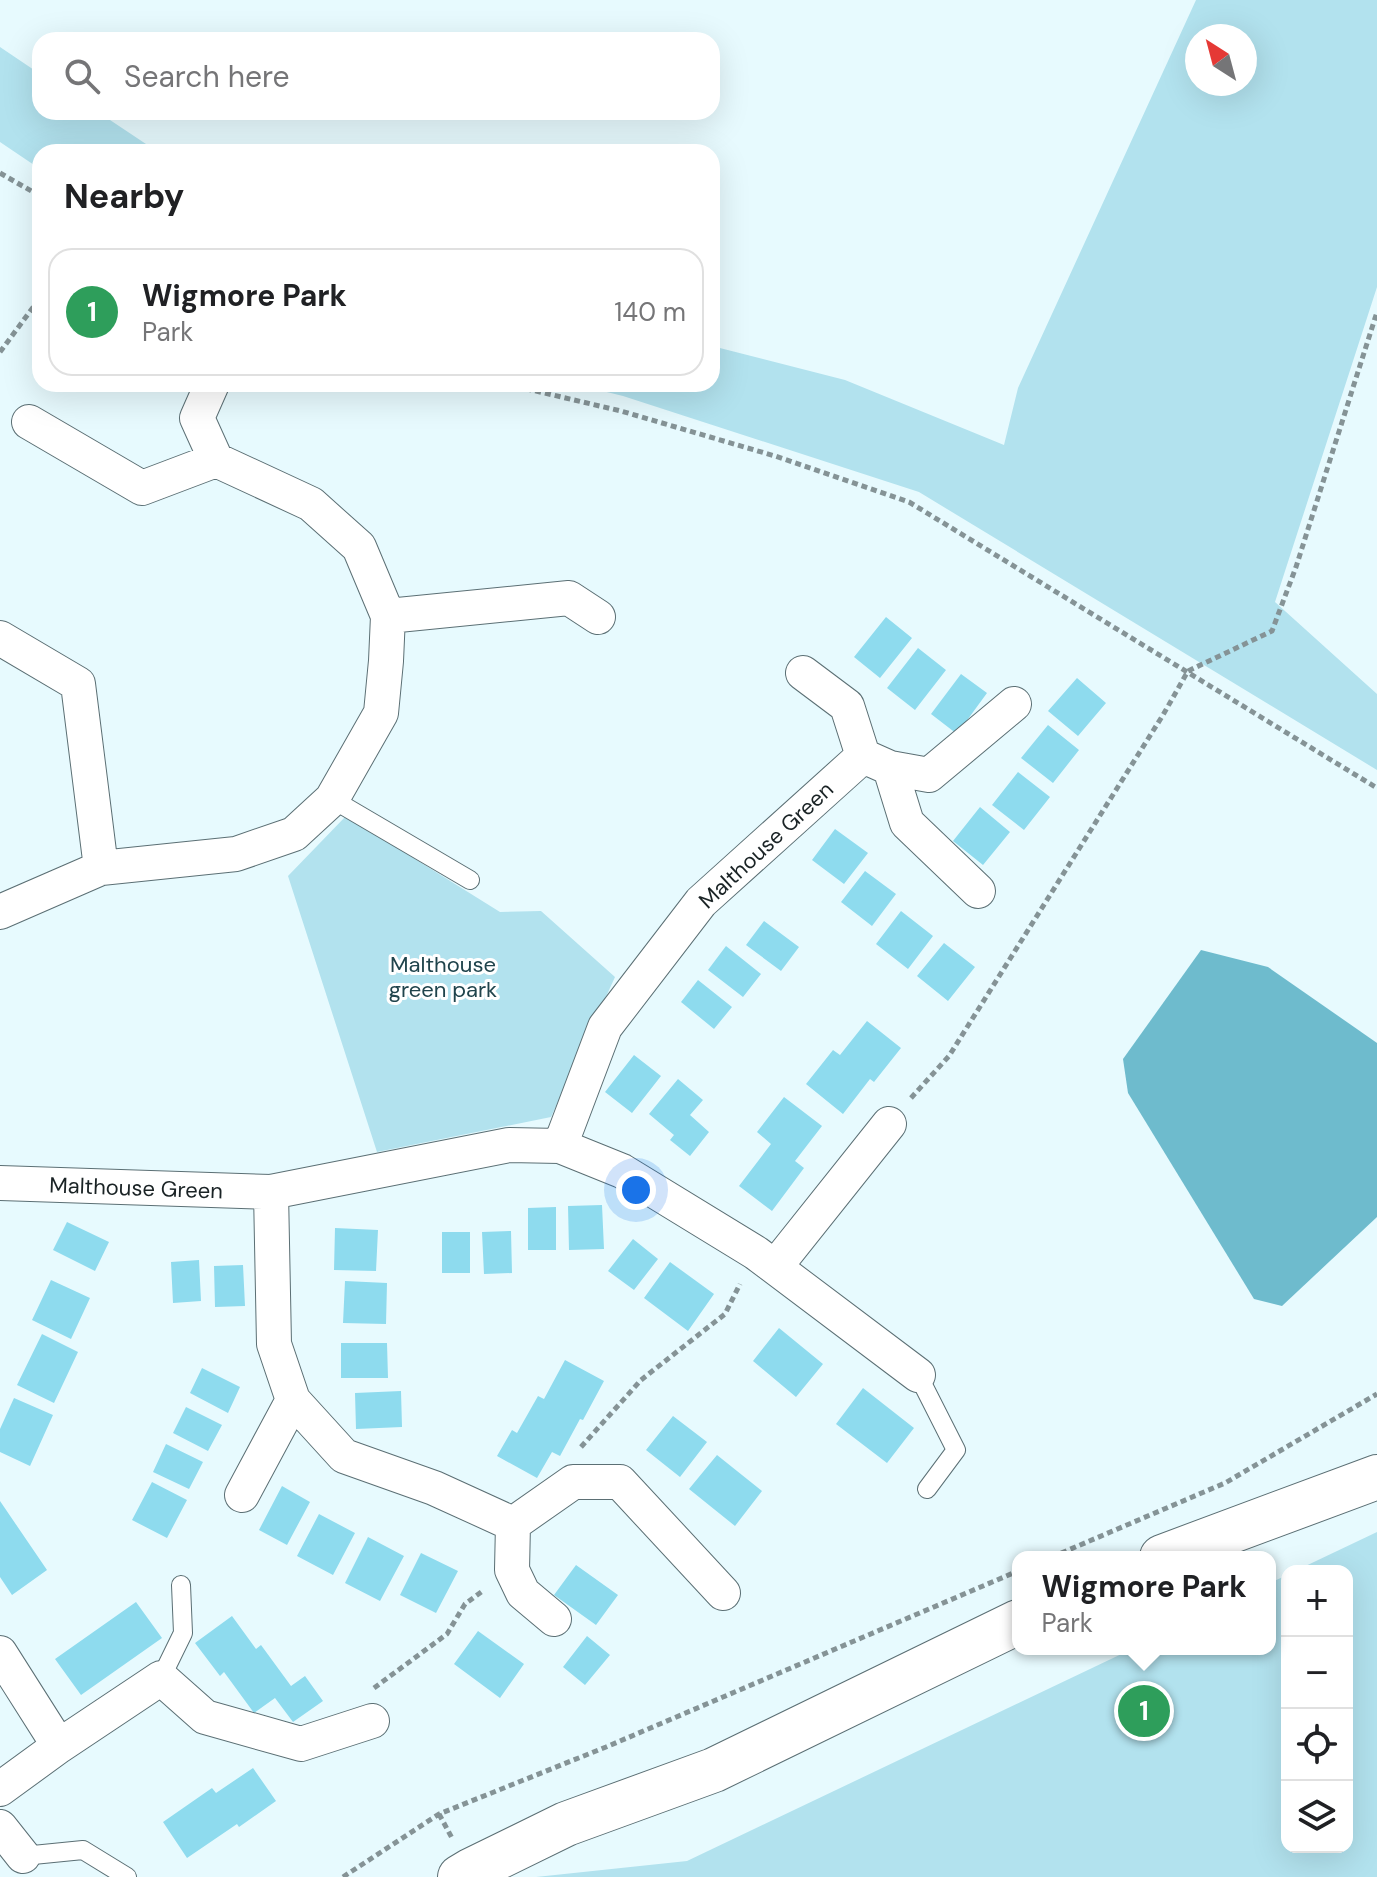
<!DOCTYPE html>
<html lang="en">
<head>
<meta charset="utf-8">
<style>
  body { margin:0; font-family:"DM Sans",sans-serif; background:#f2f2f2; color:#202124 }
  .controls { position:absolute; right:24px; bottom:24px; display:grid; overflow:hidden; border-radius:16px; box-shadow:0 8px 32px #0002 }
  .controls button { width:72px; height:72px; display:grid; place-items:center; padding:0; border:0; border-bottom:2px solid #e0e0e0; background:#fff; color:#202124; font:40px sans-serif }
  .compass { position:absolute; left:1185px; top:24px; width:72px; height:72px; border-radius:50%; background:#fff; box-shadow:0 8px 32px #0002; rotate:324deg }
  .you { position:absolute; left:636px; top:1190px; width:28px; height:28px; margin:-20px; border:6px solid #fff; border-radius:50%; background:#1a73e8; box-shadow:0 0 0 12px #1a73e833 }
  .badge { display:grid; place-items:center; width:52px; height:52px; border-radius:50%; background:#a36928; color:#fff; font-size:26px; font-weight:700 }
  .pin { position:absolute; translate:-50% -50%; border:4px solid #fff; box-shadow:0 2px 8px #0006 }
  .popup { position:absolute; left:1012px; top:1551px; width:264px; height:104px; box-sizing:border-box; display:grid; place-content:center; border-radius:16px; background:#fff; filter:drop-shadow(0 2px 6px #0005); font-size:26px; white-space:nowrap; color:#757577 }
  .popup b { font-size:30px; color:#202124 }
  .popup::after { content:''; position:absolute; left:50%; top:100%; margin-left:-16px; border:16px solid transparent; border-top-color:#fff }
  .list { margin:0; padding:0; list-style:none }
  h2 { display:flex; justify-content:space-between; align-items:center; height:104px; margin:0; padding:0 32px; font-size:34px }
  h2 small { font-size:26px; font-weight:400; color:#757577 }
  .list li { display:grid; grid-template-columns:52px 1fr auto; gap:24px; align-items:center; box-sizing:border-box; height:128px; margin:0 16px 16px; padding:0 16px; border:2px solid #e0e0e0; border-radius:24px }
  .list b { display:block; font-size:30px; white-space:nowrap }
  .list p { margin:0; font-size:26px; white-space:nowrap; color:#757577 }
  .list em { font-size:26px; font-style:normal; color:#757577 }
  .icon { flex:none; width:44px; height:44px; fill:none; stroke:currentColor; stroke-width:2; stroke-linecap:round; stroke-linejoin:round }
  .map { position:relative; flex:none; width:1377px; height:1877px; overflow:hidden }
  .search { position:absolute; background:#fff; box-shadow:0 8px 32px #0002; left:32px; top:32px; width:688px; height:88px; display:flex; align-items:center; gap:20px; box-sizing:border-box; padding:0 28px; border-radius:24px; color:#757577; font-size:30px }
  .panel { position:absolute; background:#fff; box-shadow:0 8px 32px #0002; left:32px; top:144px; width:688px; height:248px; border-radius:24px }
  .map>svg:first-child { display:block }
</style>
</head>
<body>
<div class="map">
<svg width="1377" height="1877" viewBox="0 0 1377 1877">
  <rect width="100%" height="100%" fill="#e7fafe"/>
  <!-- green -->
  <path fill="#b2e2ee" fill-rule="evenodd" d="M1196,0H1377V287L1275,602L1377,694V770L919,492L623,396L574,384H712V346L845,380L1004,445L1018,388ZM1197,36H1245V84H1197Z
    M0,47L40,74V112H98L158,152H40V169L0,142Z
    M346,816L500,912L541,911L615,977L551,1117L377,1152L288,876Z
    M1377,1532V1877H536L687,1861L1132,1649H1270V1583L1287,1575V1847H1347V1571H1295Z"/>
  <!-- water -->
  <path fill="#6ebbcd" d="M1201,950L1268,967L1377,1043V1217L1282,1306L1254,1299L1128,1093L1123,1059Z"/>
  <!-- building -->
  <path fill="#8edbee" d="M886,617L912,638L880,678L854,657Z
    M918,648L946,670L915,710L887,688Z
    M961,674L987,693L957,734L931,714Z
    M1077,678L1106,703L1078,736L1048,711Z
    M1048,725L1079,750L1053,783L1021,758Z
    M1018,772L1050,797L1024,830L992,805Z
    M980,807L1010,832L983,865L953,841Z
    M835,829L868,853L844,884L812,860Z
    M865,871L896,894L872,926L841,902Z
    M901,911L933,936L908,969L876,944Z
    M764,921L799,947L781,971L746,945Z
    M944,943L975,967L948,1001L917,976Z
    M726,946L761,974L743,997L708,970Z
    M698,980L732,1007L714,1029L681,1002Z
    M867,1021L901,1048L874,1082L870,1079L843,1114L806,1084L833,1050L840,1055Z
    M634,1055L661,1076L632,1113L605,1092Z
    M678,1079L703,1100L690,1115L709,1132L690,1156L670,1140L674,1135L649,1114Z
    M784,1097L822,1126L795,1161L804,1168L772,1211L739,1186L771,1144L757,1132Z
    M602,1205L604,1249L569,1250L568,1206Z
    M556,1207V1250H528V1208Z
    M67,1222L109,1242L95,1271L53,1250Z
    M335,1228L378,1230L376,1271L334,1270Z
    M511,1231L512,1273L484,1274L482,1232Z
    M442,1232H470V1273H442Z
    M633,1239L658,1259L634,1290L608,1271Z
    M199,1260L201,1301L173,1303L171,1262Z
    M670,1262L714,1294L688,1331L644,1298Z
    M243,1265L245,1306L215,1307L214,1266Z
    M51,1280L90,1298L71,1339L32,1320Z
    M345,1281L387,1283L386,1324L343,1323Z
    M779,1328L823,1364L796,1397L753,1361Z
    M42,1334L78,1352L54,1403L17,1385Z
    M341,1343H387L388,1378H341Z
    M565,1360L604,1381L583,1420L580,1419L560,1456L552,1452L537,1478L497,1456L512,1430L517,1433L538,1396L544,1399Z
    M202,1368L240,1387L228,1413L190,1393Z
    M863,1388L914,1428L887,1463L836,1424Z
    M401,1391L402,1427L356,1429L355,1393Z
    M14,1398L53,1415L30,1466L0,1452V1429Z
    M186,1407L222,1425L208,1451L173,1433Z
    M673,1416L707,1442L680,1477L646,1450Z
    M166,1444L203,1462L189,1489L153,1472Z
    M717,1455L762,1491L735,1526L689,1489Z
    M152,1482L187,1500L167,1538L132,1520Z
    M282,1486L310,1502L287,1545L259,1530Z
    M0,1501L47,1570L12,1595L0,1577Z
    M319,1514L355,1533L333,1575L297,1556Z
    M368,1537L404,1556L380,1601L345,1583Z
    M421,1553L458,1571L436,1613L400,1595Z
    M576,1565L618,1595L596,1625L554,1595Z
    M136,1602L162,1638L81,1695L55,1659Z
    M232,1616L256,1649L261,1645L291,1686L305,1676L323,1701L293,1722L275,1698L254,1713L224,1672L220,1676L195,1643Z
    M478,1631L524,1664L500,1698L454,1664Z
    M587,1636L610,1655L585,1685L563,1667Z
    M253,1768L276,1801L239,1827L237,1824L187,1858L163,1822L212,1788L216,1793Z"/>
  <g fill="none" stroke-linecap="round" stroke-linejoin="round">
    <defs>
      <path id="service" d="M332,799L470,880
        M918,1375L956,1450L927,1489
        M161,1678L183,1633L181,1585
        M23,1856L83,1850L127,1877"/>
      <path id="minor" d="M29,422L142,488L216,460
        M388,616L569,598L598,617
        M0,638L78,684L101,868
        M803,673L847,706L863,756L890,768L907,823L978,891
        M890,768L929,775L1014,704
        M0,912L101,868L236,854L294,834L332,799L381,713L386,661L388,616L359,547L311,504L216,460L197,418L212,384
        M560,1146L605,1027L701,902L863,756
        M0,1183L271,1192L274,1344L293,1400L344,1456L434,1488L513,1524L573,1482H620L723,1593
        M271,1192L509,1145L560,1146L622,1171L756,1253L918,1375
        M775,1267L889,1124
        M242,1495L293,1400
        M513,1524L512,1570L523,1593L554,1619
        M0,1653L59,1746
        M0,1789L59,1746L161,1678L205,1717L301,1744L372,1721
        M0,1827L23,1856"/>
      <path id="tertiary" d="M1162,1557L1377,1477
        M460,1877L470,1871L566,1824L714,1770L1018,1622"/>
    </defs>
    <!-- service casing -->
    <use href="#service" stroke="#5b6f74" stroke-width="20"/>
    <!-- minor casing -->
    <use href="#minor" stroke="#5b6f74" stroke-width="36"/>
    <!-- tertiary casing -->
    <use href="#tertiary" stroke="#5b6f74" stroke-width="46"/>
    <!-- path -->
    <path stroke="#859396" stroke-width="5" stroke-dasharray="6 4" stroke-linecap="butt" d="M0,173L40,196
      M0,352L40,298
      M506,384L621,411L775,456L909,502L1377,788
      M911,1098L949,1056L1163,715L1188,671L1272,631L1296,567L1377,312
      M581,1447L641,1380L725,1314L740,1284
      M1052,1557L1225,1483L1377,1394
      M374,1688L447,1634L465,1604L484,1590
      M439,1814L452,1838
      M343,1877L439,1814L606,1747L1018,1571"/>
    <!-- service -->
    <use href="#service" stroke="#fff" stroke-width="18"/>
    <!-- minor -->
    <use href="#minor" stroke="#fff" stroke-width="34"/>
    <!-- tertiary -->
    <use href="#tertiary" stroke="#fff" stroke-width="44"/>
  </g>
  <g text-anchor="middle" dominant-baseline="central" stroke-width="6" stroke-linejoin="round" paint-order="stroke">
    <!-- street labels -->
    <g font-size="22" fill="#1a2325" stroke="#fff">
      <text transform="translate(766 845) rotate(-43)">Malthouse Green</text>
      <text transform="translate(136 1188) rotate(2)">Malthouse Green</text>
    </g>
    <!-- park labels -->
    <g font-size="22" fill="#20444c" stroke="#fff">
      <text x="443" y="964">Malthouse<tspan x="443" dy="25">green park</tspan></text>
    </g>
  </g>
</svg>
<div class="controls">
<button>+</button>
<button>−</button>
<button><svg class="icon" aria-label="locate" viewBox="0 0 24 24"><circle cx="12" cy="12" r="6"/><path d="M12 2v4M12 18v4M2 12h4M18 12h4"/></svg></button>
<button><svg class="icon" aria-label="layers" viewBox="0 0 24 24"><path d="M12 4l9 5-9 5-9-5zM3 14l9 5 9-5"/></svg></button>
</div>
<svg class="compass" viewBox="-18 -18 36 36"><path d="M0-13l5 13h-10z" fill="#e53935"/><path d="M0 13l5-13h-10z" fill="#757577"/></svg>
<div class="you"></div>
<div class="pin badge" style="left:1144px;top:1711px;background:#2e9e5b">1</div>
<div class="popup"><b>Wigmore Park</b>Park</div>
<div class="search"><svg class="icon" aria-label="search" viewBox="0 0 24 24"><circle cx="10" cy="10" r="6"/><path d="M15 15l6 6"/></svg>Search here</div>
<section class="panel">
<h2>Nearby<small></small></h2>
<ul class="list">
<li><span class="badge" style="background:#2e9e5b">1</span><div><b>Wigmore Park</b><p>Park</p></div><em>140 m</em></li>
</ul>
</section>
</div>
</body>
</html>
